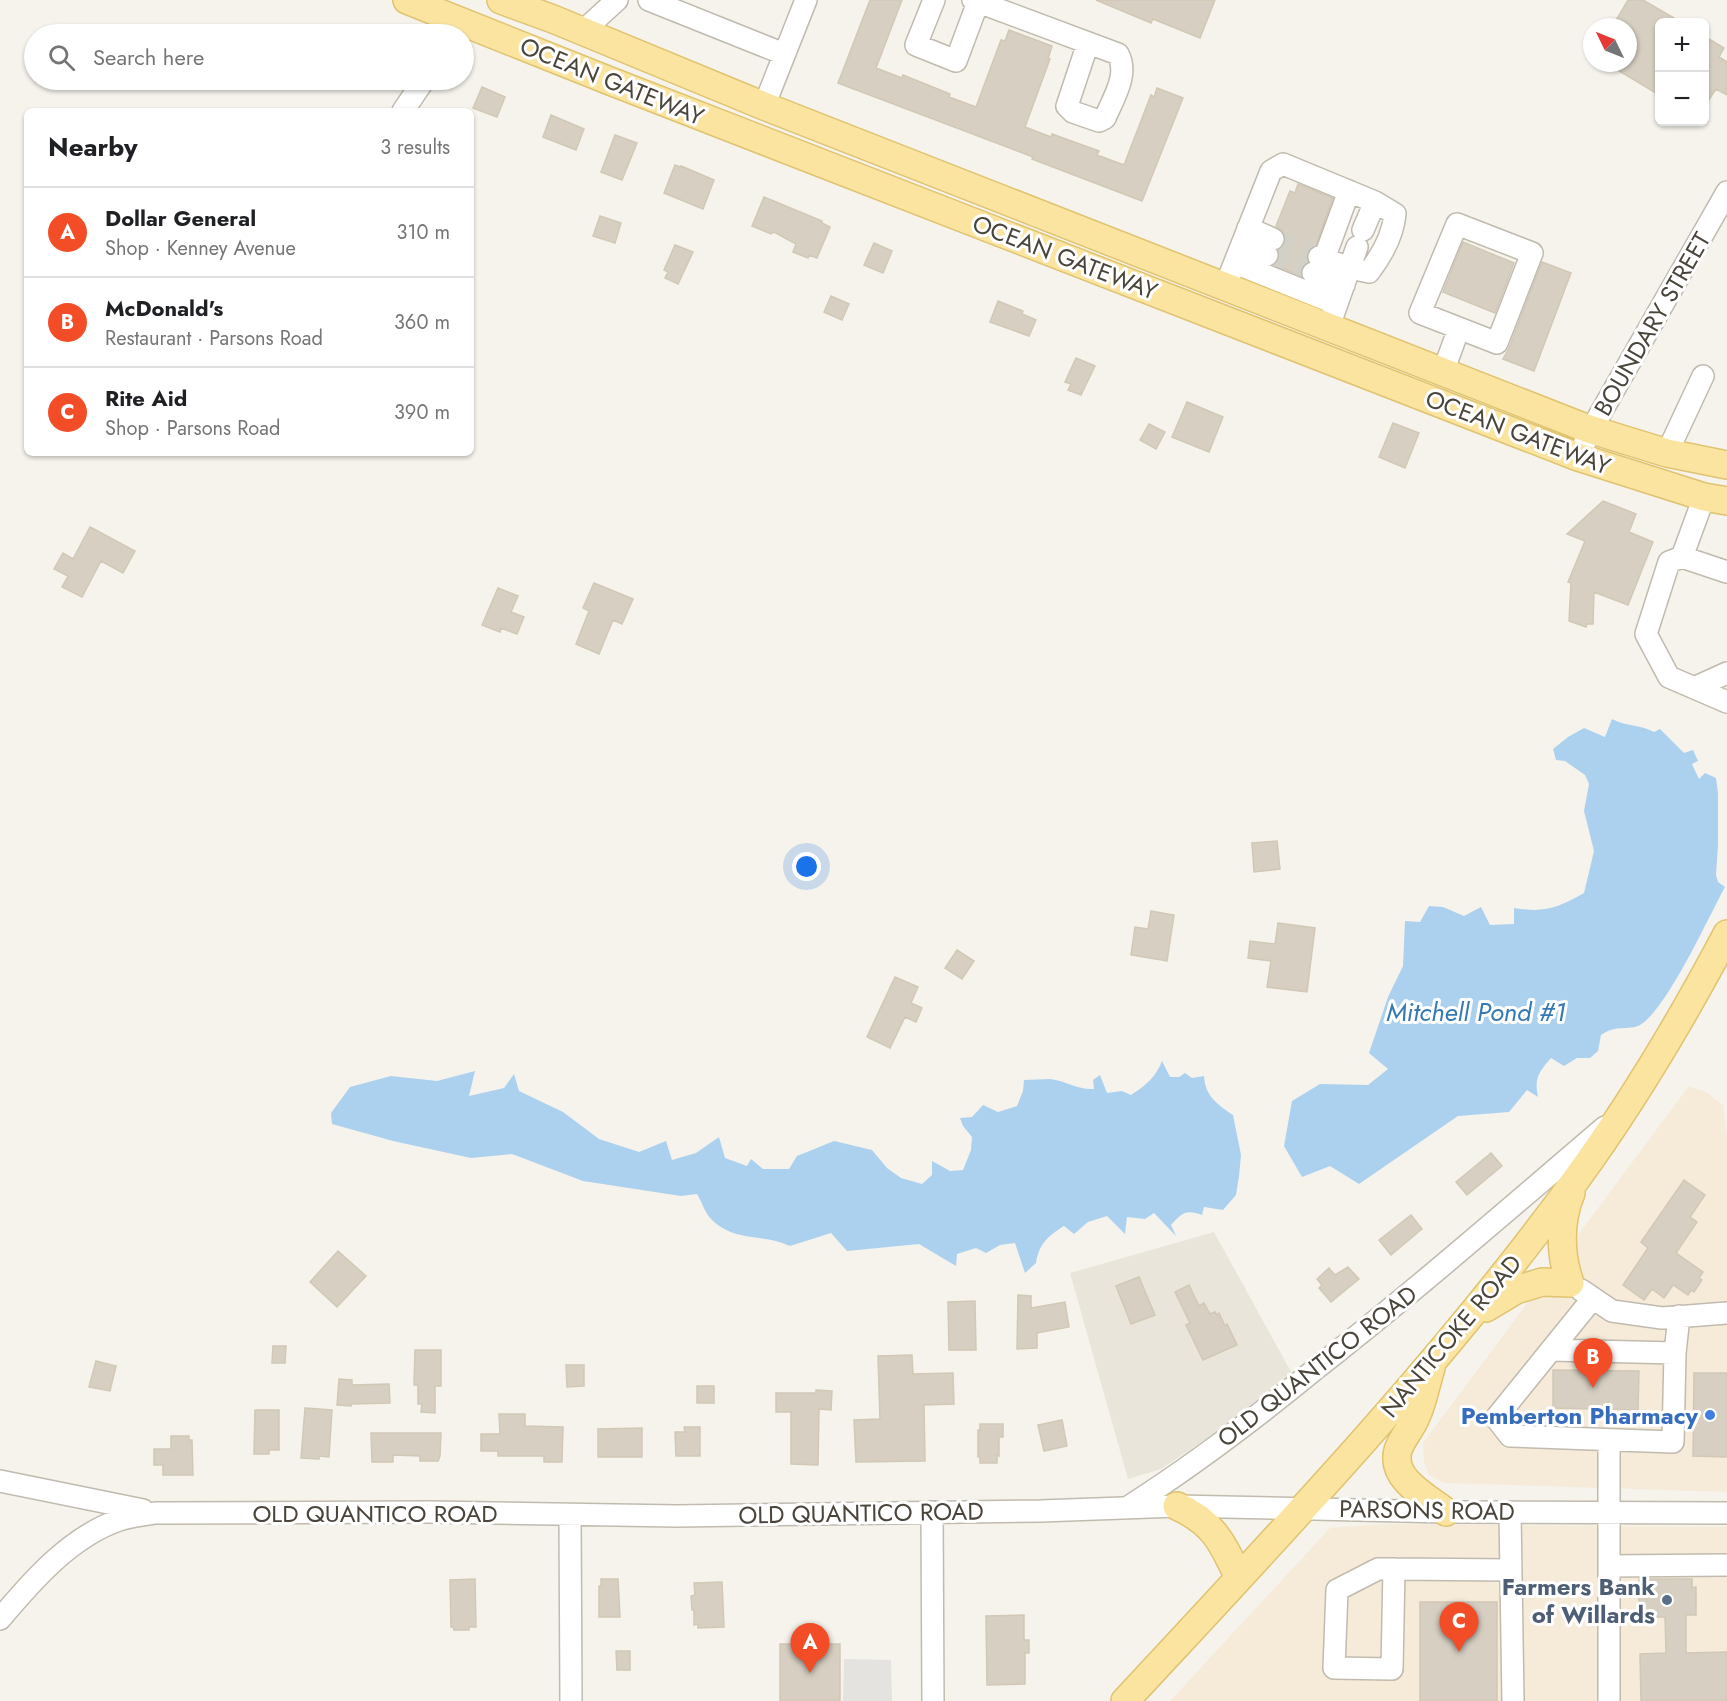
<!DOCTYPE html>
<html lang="en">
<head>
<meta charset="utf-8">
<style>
  body { margin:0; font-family:Jost,sans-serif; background:#f2f2f2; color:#202124 }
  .controls { position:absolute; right:18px; top:18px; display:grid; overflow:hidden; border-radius:9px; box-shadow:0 2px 4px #0004 }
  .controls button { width:54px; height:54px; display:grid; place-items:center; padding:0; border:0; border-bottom:2px solid #e0e0e0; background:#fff; color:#202124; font:30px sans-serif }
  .compass { position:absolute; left:1583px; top:18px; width:54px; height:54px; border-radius:50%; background:#fff; box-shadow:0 2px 4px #0004; rotate:313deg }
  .you { position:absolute; left:807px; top:867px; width:21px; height:21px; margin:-15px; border:4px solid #fff; border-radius:50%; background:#1a73e8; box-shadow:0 0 0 9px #1a73e833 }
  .badge { display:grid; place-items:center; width:39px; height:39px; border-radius:50%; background:#f24d27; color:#fff; font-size:20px; font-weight:700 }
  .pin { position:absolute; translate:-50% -50px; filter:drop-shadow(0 2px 3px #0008) }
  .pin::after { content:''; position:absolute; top:32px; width:21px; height:18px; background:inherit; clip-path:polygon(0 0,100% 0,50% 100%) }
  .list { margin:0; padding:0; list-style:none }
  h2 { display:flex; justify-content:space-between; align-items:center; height:78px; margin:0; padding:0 24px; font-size:26px }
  h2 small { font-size:20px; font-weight:400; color:#757577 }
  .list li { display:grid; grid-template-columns:39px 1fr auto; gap:18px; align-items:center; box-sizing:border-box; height:90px; padding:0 24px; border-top:2px solid #e0e0e0 }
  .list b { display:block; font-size:22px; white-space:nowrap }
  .list p { margin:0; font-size:20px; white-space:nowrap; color:#757577 }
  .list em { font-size:20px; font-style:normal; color:#757577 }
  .icon { flex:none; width:33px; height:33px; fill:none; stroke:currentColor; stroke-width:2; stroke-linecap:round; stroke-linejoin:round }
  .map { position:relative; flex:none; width:1727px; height:1701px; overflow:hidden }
  .search { position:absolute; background:#fff; box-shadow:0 2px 4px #0004; left:24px; top:24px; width:450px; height:66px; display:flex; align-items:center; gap:15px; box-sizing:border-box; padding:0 21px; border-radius:33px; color:#757577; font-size:22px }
  .panel { position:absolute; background:#fff; box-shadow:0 2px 4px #0004; left:24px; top:108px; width:450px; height:348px; border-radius:9px }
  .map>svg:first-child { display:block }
</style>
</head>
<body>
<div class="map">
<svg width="1727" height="1701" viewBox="0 0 1727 1701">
  <rect width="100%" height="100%" fill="#f5f3ec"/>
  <!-- residential -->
  <path fill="#e9e5da" d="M1214,1232L1295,1379L1161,1469L1128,1479L1070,1273Z"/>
  <!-- commercial -->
  <path fill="#f6ebd9" d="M1689,1086L1706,1092L1723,1105L1727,1137V1492L1445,1483L1429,1475L1424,1463L1423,1443Z
    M1386,1524L1727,1527V1701H1170L1330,1528Z"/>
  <!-- parking -->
  <path fill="#e5e3e0" d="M844,1659L891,1660L892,1701H843Z"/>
  <!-- water -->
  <path fill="#acd1ef" d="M1612,719C1627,727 1639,724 1654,732L1660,729L1684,753L1693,750L1698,761L1692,764L1699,779L1705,773L1716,778L1718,793V845L1716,875L1718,882L1725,887C1708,918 1667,1009 1640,1025C1629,1031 1616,1024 1601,1035L1598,1051L1590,1058H1577L1564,1066L1551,1058C1539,1072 1534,1078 1538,1097L1527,1090L1509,1112L1458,1116L1359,1184L1330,1166L1302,1177L1284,1146L1292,1101L1320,1084L1368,1085L1388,1069L1369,1053L1388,997L1403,966L1405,921L1420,922L1429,906L1443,907L1464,916L1481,907L1490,925L1514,924V908C1545,913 1557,908 1584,893L1594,851L1584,811L1589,784L1585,775L1565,761L1556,760L1553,749L1568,737L1584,728L1605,737Z
    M1162,1061L1170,1077H1179L1185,1073L1192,1078L1204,1076C1205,1096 1218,1105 1233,1115L1241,1155L1239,1176L1236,1195L1223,1210L1204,1207L1202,1215C1186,1209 1182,1213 1171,1225L1176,1236L1154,1213L1145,1219L1127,1217L1125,1234L1107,1216L1088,1222L1074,1234L1064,1226C1048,1236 1039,1244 1036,1263L1025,1273L1015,1243L1000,1245L986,1253L976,1248L957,1254L956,1266L919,1244L847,1251L831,1233L790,1246C763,1233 735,1243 711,1219C705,1213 702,1202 697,1194L681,1196L583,1181L512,1154L471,1158L393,1141L332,1124L331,1113L350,1087L391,1076L437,1081L475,1071L469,1096L504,1088L514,1074L519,1091L563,1112L599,1139L639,1152L666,1141L672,1160L696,1153L719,1137L725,1158L747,1166L751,1159L763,1169H789L797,1156L834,1141L872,1150L887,1168L901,1178L922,1184L932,1175V1161L950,1171L963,1170L971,1150L972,1137L963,1126L960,1118L972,1117L983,1105L998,1112L1017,1106L1023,1091L1024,1080C1032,1080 1042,1079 1050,1079C1066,1081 1078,1090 1094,1089L1093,1080L1100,1075L1107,1093L1122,1091L1131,1095C1145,1086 1156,1077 1162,1061Z"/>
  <!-- building -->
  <path fill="#d7cfc2" stroke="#d1c8b5" stroke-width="1.5" d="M870,0H902L876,68L902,78L903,75L950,94L949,97L976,107L1001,40L1005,41L1009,30L1052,46L1048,59H1050L1025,127L1051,137L1052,134L1099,151L1097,155L1124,165L1151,95L1154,97L1157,88L1183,98L1142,201L1032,159L1033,157L838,83Z
    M1096,0H1215L1200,38L1153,19L1151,23Z
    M1628,0H1643L1681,22H1659V95L1606,63H1628V27H1612Z
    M1704,36L1724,48L1719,57L1727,62V95L1716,89L1704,107Z
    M482,87L505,97L497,117L473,108Z
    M551,115L584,129L576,150L543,137Z
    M615,135L637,143L622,180L601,172Z
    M675,165L680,167L681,166L714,180L703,209L664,193Z
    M1298,184L1333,198L1316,245L1307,252L1308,262L1301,268V276L1275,265L1279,260L1278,250L1284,245L1286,238L1283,231L1276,226L1290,191L1295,193Z
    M764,197L822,221V223L830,227L817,258L809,255L808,258L793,252L796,244L774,232L771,234L752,226Z
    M600,216L621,223L615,243L593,236Z
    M1463,242L1514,263L1495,313L1443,292Z
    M874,243L892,251L883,273L864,265Z
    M675,245L693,252L678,284L665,278L668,272L664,270Z
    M1542,262L1571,273L1534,371L1503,359L1509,348Z
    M831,296L849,304L842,320L824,312Z
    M998,301L1023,311L1022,314L1036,320L1029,336L990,322Z
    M1076,358L1095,366L1081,395L1068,390L1071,384L1065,382Z
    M1187,402L1223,417L1209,452L1172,437Z
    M1393,423L1419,433L1405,468L1379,457Z
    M1149,424L1165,432L1156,449L1140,440Z
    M1603,501L1636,514L1629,532L1653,542L1628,605L1594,592L1593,624H1587L1586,627L1569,621L1571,583L1568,582L1585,541L1567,534Z
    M90,527L135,551L123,573L101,561L82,597L62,587L68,576L54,569L63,553L73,559Z
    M594,583L633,599L622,624L613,620L599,654L576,644L589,611L583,608Z
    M498,588L518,596L511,612L524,617L517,634L501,628L500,632L482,625Z
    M1277,841L1280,869L1254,872L1252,843Z
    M1151,911L1174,915L1167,961L1131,955L1135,927L1148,929Z
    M1278,923L1315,928L1307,992L1267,987L1271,961L1248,958L1250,941L1275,944Z
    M957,950L974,961L962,979L945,968Z
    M895,977L918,987L911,1003L922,1008L916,1022L905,1017L890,1048L867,1037Z
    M1491,1153L1502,1166L1467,1195L1456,1182Z
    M1684,1180L1705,1195L1690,1217L1697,1222L1676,1253L1703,1272L1699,1278L1702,1280L1694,1292L1691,1290L1688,1295L1673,1285L1664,1298L1652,1289L1644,1300L1623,1285L1648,1248L1641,1242Z
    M1411,1215L1422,1229L1391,1255L1379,1240Z
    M338,1251L366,1276L337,1307L310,1282Z
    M1348,1267L1359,1279L1331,1302L1319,1288L1322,1285L1317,1279L1329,1268L1335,1275Z
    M1139,1277L1155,1315L1131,1324L1116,1286Z
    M1189,1285L1199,1306L1204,1303L1210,1314L1215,1312L1217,1315L1219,1313L1225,1326L1227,1324L1237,1345L1203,1360L1186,1325L1190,1323L1175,1292Z
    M1018,1295L1031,1296V1308L1065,1302L1069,1327L1037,1333V1348L1017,1349Z
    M975,1301L976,1350H949L948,1302Z
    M273,1346H286L285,1363H272Z
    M415,1350H441V1386H435V1413L421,1412L422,1404H418V1385H414Z
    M912,1355L913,1374L953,1373L954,1404L924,1405L925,1461L856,1462L854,1420L880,1419L878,1356Z
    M96,1361L116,1366L110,1391L89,1387Z
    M566,1365H584V1386L567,1387Z
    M1553,1370L1639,1371L1638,1410L1553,1408Z
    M1694,1373H1727V1457L1693,1456Z
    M339,1379L352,1380V1385L389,1384L390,1403L351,1404V1406L337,1405Z
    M697,1386H714V1403H697Z
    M816,1390L832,1391L831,1410L819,1409L818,1465L791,1464V1412H776V1393H816Z
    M305,1408L332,1410L329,1457L319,1456V1459L301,1458Z
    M255,1410H279V1450H269V1454H254Z
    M499,1414H525V1426L563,1427L562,1462H544V1456H498V1451H481V1434H500Z
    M1062,1420L1067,1446L1044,1451L1038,1425Z
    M980,1424H1003V1437H999V1456L997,1455V1463H980V1457H978V1430H980Z
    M684,1427H700V1456H676L675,1432H685Z
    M642,1428V1457H598V1429Z
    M371,1433H441L440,1456L438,1461H420V1456L393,1455V1462H372Z
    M171,1436H189V1440H192L193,1475H163V1465H154V1449H171Z
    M475,1579L476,1627H469V1630H454L453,1627H451L450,1580Z
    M601,1579H618L620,1617H599V1586H601Z
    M1639,1579H1692V1588L1696,1587V1615H1686V1653L1727,1652V1701H1641L1640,1654L1666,1653L1665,1617H1639Z
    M722,1582L724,1627L698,1628V1624L694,1625V1610H692L691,1596L695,1595L694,1583Z
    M1420,1602H1497V1701H1420Z
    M1024,1615V1640H1029V1653H1025V1684L987,1685L986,1616Z
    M780,1644H840V1701H780Z
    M616,1651H630V1670H617Z"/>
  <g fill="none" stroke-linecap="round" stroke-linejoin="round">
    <!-- minor-tunnel -->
    <path stroke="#d3d0c8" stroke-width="21" stroke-dasharray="21 10" stroke-linecap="butt" d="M1273,239L1319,257
      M1267,255L1313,273"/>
    <defs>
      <path id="minor" d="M649,0L784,54
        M934,0L916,45L956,61L978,2
        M973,0L1118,54C1129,74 1114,97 1105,118L1099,121L1073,112L1067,106L1088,43
        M583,31L617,0
        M764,106L806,0
        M403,111L424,80
        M1457,224L1532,253L1497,343L1420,313Z
        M1248,228L1273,239
        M1242,244L1267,255
        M1319,257L1350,268L1369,272C1382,255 1393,236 1395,214L1375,202
        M1324,259L1349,191
        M1235,263L1337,304
        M1313,273L1344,285
        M1225,287L1271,171L1283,164L1375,202L1363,230
        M1333,315L1357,247
        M1443,372L1459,328
        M1667,453L1703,376
        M1578,457L1591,430L1727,192
        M1682,557L1704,497
        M1727,572L1682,557L1669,562L1646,634L1669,677L1727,702
        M1696,687L1727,673
        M1581,1290L1612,1311L1662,1318L1727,1313
        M1551,1350L1675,1353L1673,1442L1510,1436L1496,1418L1593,1298
        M1675,1353L1679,1316
        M1609,1440V1701
        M0,1481L143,1510
        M1128,1507C1194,1465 1257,1417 1318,1367C1416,1290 1510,1208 1605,1127
        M932,1512L933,1701
        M1510,1512L1513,1701
        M570,1515L571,1701
        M1609,1566L1727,1565
        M1394,1569L1392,1669L1334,1668L1337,1590L1378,1569H1394L1511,1570
        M0,1619C32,1581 70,1537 119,1520C130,1516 144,1515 155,1513L429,1512L677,1516L1041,1511L1177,1506L1446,1512L1727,1513"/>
      <path id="major" d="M407,0L610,81L1578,457L1704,497L1727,501
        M501,0L553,19L764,106L1586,428L1667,453L1727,465
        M1486,1308L1516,1290L1542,1282L1570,1283C1560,1255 1559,1222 1571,1193
        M1431,1368C1426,1384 1423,1402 1416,1417C1411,1429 1402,1438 1398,1450C1390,1479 1427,1497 1446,1512
        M1177,1506C1214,1523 1222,1542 1239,1578
        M1125,1701C1281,1533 1440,1366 1575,1181C1632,1103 1682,1019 1727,934"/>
    </defs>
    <!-- minor casing -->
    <use href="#minor" stroke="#c1bbaf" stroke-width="24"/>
    <!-- major casing -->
    <use href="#major" stroke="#e0c36f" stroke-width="30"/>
    <!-- minor -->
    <use href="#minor" stroke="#fff" stroke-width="21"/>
    <!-- major -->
    <use href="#major" stroke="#fae4a0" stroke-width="27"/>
  </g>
  <!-- markers -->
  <circle fill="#3f7fe0" stroke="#fff" stroke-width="2" cx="1710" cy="1415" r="6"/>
  <circle fill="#5c6f8a" stroke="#fff" stroke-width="2" cx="1667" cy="1600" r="6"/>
  <g text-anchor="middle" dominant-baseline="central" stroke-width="6" stroke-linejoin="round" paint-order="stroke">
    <!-- street labels -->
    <g font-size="24" fill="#4a443a" stroke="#fff">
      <text transform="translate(612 81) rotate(22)">OCEAN GATEWAY</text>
      <text transform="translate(1065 257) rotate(21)">OCEAN GATEWAY</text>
      <text transform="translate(1652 324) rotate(-60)">BOUNDARY STREET</text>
      <text transform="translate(1518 432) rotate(21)">OCEAN GATEWAY</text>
      <text transform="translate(1451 1336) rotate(-50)">NANTICOKE ROAD</text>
      <text transform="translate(1317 1366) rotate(-38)">OLD QUANTICO ROAD</text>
      <text transform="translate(1427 1510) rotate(1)">PARSONS ROAD</text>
      <text x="375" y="1513">OLD QUANTICO ROAD</text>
      <text transform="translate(861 1513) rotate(-1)">OLD QUANTICO ROAD</text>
    </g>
    <!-- shop labels -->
    <g font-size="24" font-weight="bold" fill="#366cbe" stroke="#fff" text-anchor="end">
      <text x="1698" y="1415">Pemberton Pharmacy</text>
    </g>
    <!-- service labels -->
    <g font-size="24" font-weight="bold" fill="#4e5e75" stroke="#fff" text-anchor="end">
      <text x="1655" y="1586">Farmers Bank<tspan x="1655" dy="28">of Willards</tspan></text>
    </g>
    <!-- water labels -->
    <g font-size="26" font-style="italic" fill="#3579b3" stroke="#fff">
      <text x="1476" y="1012">Mitchell Pond #1</text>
    </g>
  </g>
</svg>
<div class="controls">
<button>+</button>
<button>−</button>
</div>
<svg class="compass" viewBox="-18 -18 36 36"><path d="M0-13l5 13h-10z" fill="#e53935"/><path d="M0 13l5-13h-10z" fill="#757577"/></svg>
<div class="you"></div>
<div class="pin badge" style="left:810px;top:1673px">A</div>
<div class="pin badge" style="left:1593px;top:1388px">B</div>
<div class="pin badge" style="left:1459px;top:1652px">C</div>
<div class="search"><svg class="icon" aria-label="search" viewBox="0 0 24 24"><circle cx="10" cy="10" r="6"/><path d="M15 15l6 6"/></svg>Search here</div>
<section class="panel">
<h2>Nearby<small>3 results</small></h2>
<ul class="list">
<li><span class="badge">A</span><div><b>Dollar General</b><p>Shop · Kenney Avenue</p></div><em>310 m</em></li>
<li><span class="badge">B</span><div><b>McDonald's</b><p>Restaurant · Parsons Road</p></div><em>360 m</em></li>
<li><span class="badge">C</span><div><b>Rite Aid</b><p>Shop · Parsons Road</p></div><em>390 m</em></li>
</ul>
</section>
</div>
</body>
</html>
